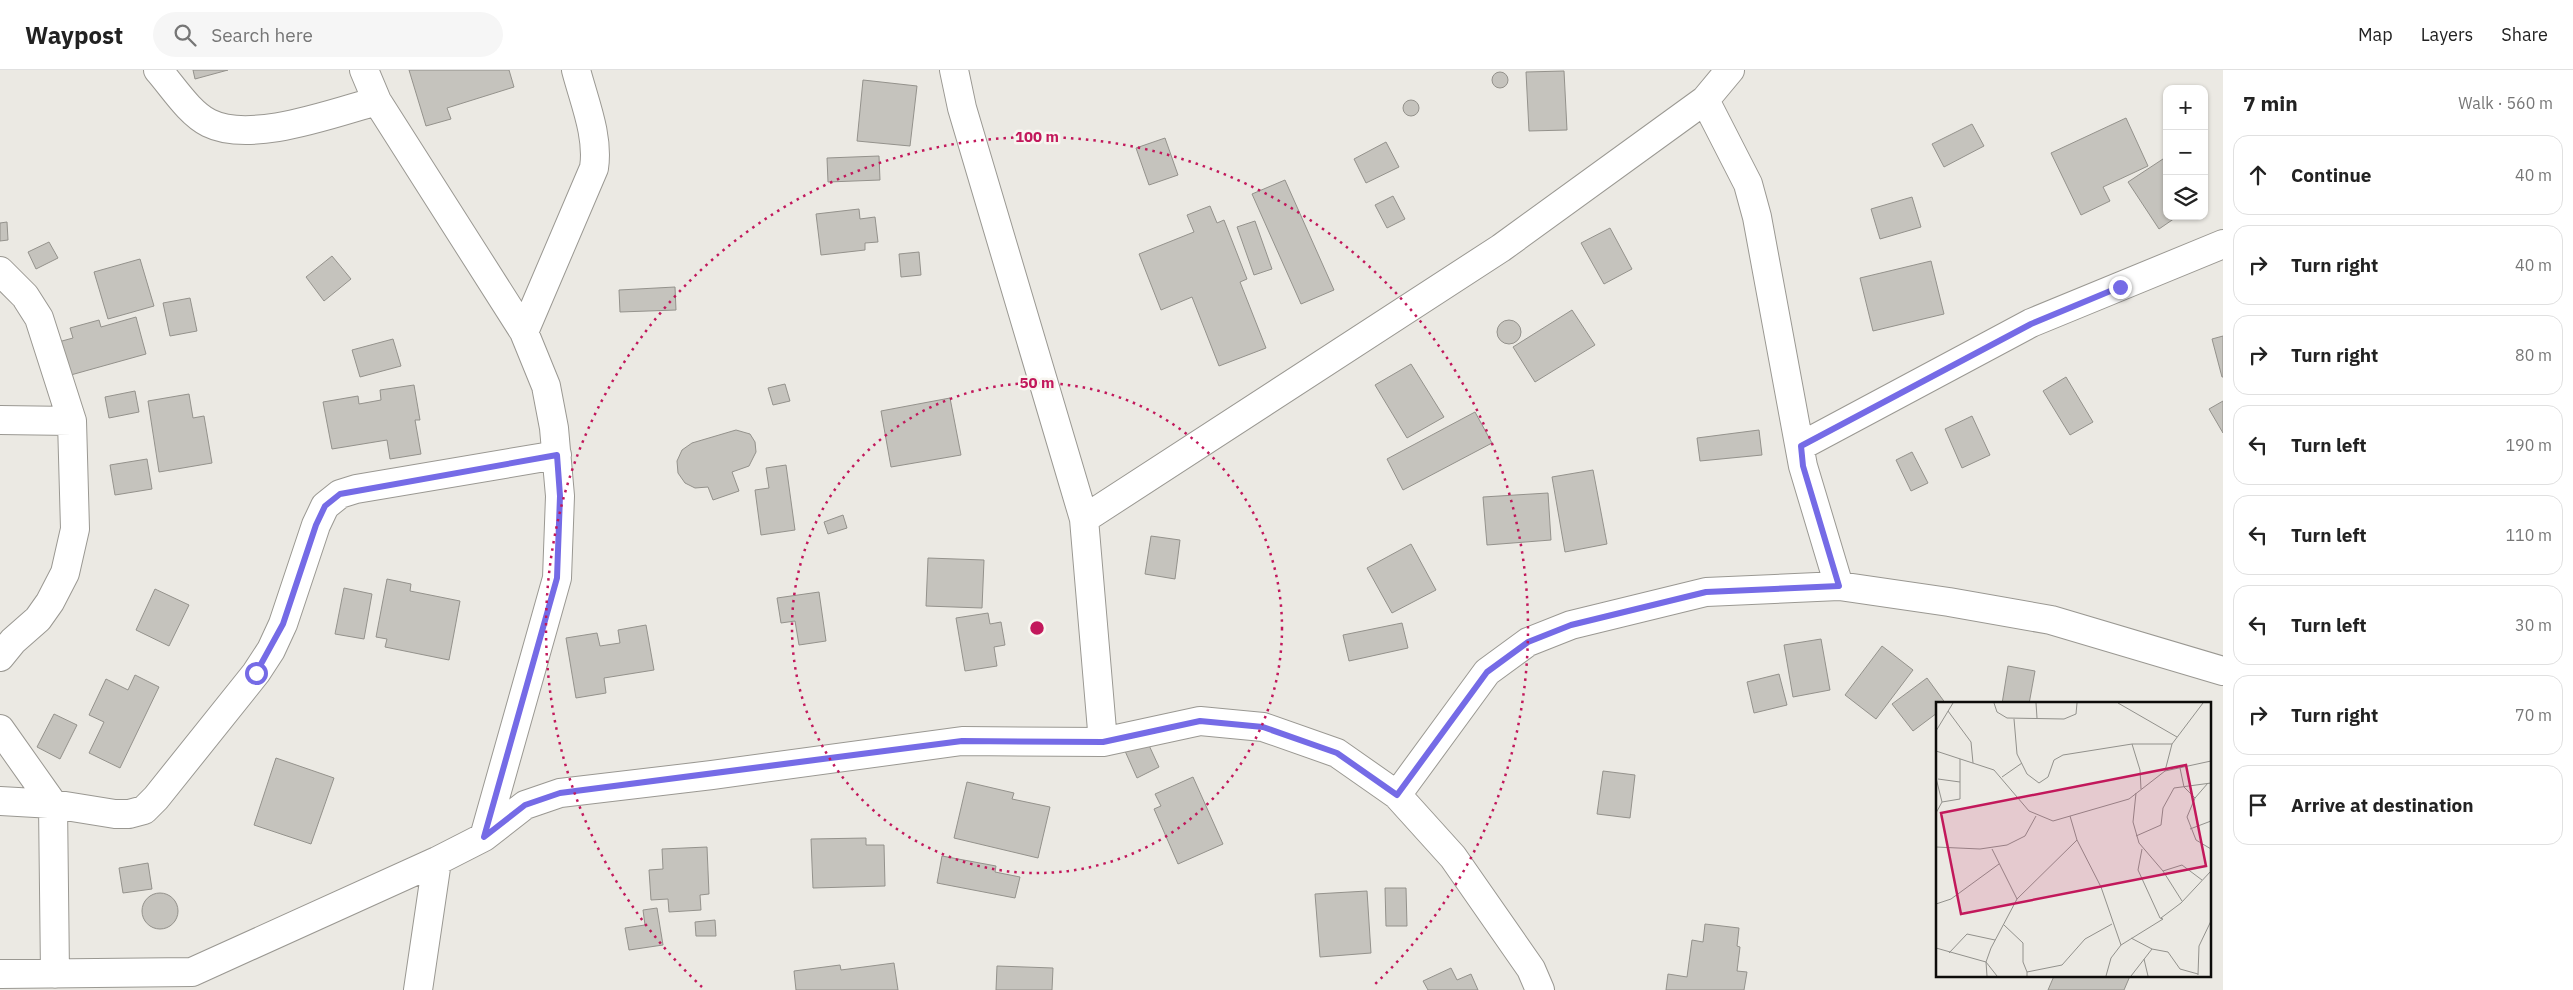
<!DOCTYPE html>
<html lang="en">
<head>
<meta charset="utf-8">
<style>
  body { margin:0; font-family:"IBM Plex Sans",sans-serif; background:#f6f6f6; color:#222 }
  .controls { position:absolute; right:15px; top:15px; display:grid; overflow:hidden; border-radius:10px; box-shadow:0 1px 4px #0004 }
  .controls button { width:45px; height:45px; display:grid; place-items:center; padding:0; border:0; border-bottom:1px solid #e0e0e0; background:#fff; color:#222; font:25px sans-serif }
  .stop { position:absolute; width:15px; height:15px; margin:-11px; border:4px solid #756be6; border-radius:50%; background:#fff }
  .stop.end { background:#756be6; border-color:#fff; box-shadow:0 1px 5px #0008 }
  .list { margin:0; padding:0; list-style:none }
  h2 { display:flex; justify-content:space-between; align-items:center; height:65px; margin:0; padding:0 20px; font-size:21px }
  h2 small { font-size:16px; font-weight:400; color:#767676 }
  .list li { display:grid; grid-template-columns:32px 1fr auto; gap:15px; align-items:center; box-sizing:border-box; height:80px; margin:0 10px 10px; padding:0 10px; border:1px solid #e0e0e0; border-radius:15px }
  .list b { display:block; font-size:19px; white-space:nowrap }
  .list em { font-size:16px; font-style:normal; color:#767676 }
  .icon { flex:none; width:28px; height:28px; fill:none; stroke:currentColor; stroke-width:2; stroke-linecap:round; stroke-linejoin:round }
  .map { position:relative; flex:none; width:2223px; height:920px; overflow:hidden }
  header { display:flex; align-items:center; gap:30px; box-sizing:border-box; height:70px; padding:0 25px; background:#fff; border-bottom:1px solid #e0e0e0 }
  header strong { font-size:24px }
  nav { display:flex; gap:28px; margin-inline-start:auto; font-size:18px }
  .search { width:350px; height:45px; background:#f6f6f6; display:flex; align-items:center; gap:12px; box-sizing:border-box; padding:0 18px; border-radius:28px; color:#767676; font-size:19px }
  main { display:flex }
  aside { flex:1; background:#fff }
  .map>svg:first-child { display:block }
</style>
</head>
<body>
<header>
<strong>Waypost</strong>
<div class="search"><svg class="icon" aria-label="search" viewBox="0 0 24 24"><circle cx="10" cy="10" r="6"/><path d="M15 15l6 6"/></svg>Search here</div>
<nav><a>Map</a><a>Layers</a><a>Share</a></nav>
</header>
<main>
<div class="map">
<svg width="2223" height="920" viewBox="0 0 2223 920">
  <rect width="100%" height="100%" fill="#ebe9e3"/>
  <!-- building -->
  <path fill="#c5c3bd" stroke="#94928c" d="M193,0H228L195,9Z
    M409,0H509L514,17L447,38L451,49L426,56Z
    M1564,1L1567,60L1529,61L1526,2Z
    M1492 10a8 8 0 1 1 16 0a8 8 0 1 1-16 0Z
    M863,10L917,16L910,76L857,71Z
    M1403 38a8 8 0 1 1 16 0a8 8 0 1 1-16 0Z
    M2126,48L2148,96L2103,117L2110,131L2081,145L2051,83Z
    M1972,54L1984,76L1944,97L1932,74Z
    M1165,68L1178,105L1149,115L1136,78Z
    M1386,72L1399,97L1366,113L1354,89Z
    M879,86L880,110L828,112L827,88Z
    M2166,87L2167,146H2178L2159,159L2128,112Z
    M1285,110L1334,220L1301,234L1252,124Z
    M1393,126L1405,149L1387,158L1375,135Z
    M1912,127L1921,157L1880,169L1871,139Z
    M1210,136L1217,153L1224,150L1247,209L1240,212L1266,278L1219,296L1192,227L1161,240L1139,184L1194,162L1187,145Z
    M859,139L860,149L875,147L878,172L865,173V180L821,185L816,144Z
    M1255,151L1272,199L1254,205L1237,157Z
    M7,152L8,170L0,171V153Z
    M1610,158L1632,199L1604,214L1581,173Z
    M49,172L58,188L36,199L28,182Z
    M919,182L921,205L901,207L899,184Z
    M332,186L351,209L324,231L306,207Z
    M140,189L154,236L108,249L94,202Z
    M1931,191L1944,244L1873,261L1860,208Z
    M675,217L676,240L620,242L619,220Z
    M190,228L197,261L170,266L163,233Z
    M1572,240L1595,275L1535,312L1513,277Z
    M136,247L146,284L60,308L51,274L73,268L70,258L99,250L101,257Z
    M1497 262a12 12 0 1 1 24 0a12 12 0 1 1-24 0Z
    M2223,266V307H2222L2212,269Z
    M393,269L401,296L360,307L352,280Z
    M1411,294L1444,347L1407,368L1375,315Z
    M2066,307L2093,352L2070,365L2043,321Z
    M785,314L790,331L773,335L768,318Z
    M414,315L420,350H415L421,384L390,389L387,370L332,379L323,332L358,326L359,334L381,330L380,320Z
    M135,321L139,342L109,348L105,327Z
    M189,324L193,348L204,346L212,393L159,402L148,331Z
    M950,328L961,385L891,397L881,341Z
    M2223,331V363L2209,339Z
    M1475,342L1492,373L1403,420L1387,389Z
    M1972,346L1990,385L1962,398L1945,359Z
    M736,360L750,364L755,372L756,382L749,396L732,402L739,421L713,430L708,417L695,418L685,413L678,403L677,391L682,380L692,373Z
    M1759,360L1762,385L1700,391L1697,368Z
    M1912,382L1928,413L1911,421L1896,390Z
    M147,389L152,419L115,425L110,395Z
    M786,395L795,460L761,465L755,420L769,418L766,398Z
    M1593,400L1607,474L1565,482L1552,407Z
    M1548,423L1551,470L1487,475L1483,427Z
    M843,445L847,458L828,464L824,452Z
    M1151,466L1180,470L1175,509L1145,504Z
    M1411,474L1436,520L1392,543L1367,498Z
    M928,488L984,490L982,538L926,536Z
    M387,509L411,514L410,521L460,531L449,590L385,577L387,569L376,567Z
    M344,518L372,524L364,569L335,564Z
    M155,519L189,535L169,576L136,560Z
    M819,522L826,571L799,575L795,551L781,553L777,528Z
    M988,543L990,554L1001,552L1005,575L994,577L997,596L965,601L956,548Z
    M1402,553L1408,578L1349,591L1343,565Z
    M646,555L654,600L604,608L606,623L576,628L566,568L597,563L600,576L620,573L618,560Z
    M1821,569L1830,620L1793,627L1784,575Z
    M1882,576L1913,600L1876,649L1845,625Z
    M2008,596L2035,601L2029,634H2002Z
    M1779,604L1787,635L1754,643L1747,612Z
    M135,605L159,617L120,698L89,683L104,652L89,645L106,609L128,620Z
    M1927,608L1946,634H1937V643L1913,661L1892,634Z
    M54,644L77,655L60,689L37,677Z
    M1147,671L1159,697L1137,708L1125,681Z
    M276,688L334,708L311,774L254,755Z
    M1603,701L1635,705L1630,748L1597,744Z
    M1193,707L1223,774L1178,794L1154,739L1161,736L1155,724Z
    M967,712L1014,723L1012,729L1050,737L1038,788L954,768Z
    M866,768V775H884L885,816L813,818L811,769Z
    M707,777L709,824L700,825L701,840L669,842L668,829L651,830L649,800L663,799L662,779Z
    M942,786L996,796L995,802L1020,807L1015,828L937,813Z
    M148,793L152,819L123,823L119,798Z
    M1385,818H1406L1407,856H1386Z
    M1367,821L1371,883L1320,887L1315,824Z
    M142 841a18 18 0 1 1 36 0a18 18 0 1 1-36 0Z
    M657,838L663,875L629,880L625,858L645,855L643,840Z
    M715,850L716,866H696L695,852Z
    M1705,854L1739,858L1737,876L1740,877L1737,901L1747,902L1744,920H1666L1668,904L1687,907L1692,870L1703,872Z
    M894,893L898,920H796L794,901L840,895L841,900Z
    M997,896L1053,898L1052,920H996Z
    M1451,898L1457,910L1471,904L1478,920H1428L1423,911Z
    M2054,906H2130L2124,920H2048Z"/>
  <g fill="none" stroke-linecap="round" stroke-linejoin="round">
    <defs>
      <path id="street" d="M158,0C173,17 189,43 209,53C251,74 333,43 377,31
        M364,0L377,31L524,262L546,316L554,358L560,426L557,508L484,767
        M954,0L962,38L1084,449L1103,672
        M1705,30L1748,114L1757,147L1803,396L1839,516
        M0,201L25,226L39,248L72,351L75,459L65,503L50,532L38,549L13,571L0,587
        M524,262L594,98C599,66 584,31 576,0
        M0,350L72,351
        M1801,376L2031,253L2223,174
        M1084,449L1501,178L1705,30L1730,0
        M0,659L53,734L55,904
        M1397,725L1487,602L1528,572L1571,555L1706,522L1839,516L1949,532L2051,550L2223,601
        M0,731L53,734L115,744H129L144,740L156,728L256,603L271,580L283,554L316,455L325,436L340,424L356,419L557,385
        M0,904L192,902L437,791L484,767L525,735L560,723L712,705L962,671L1103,672L1200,651L1263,657L1337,683L1397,725L1453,787L1531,899L1540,920
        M418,920L437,791"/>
    </defs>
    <!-- street casing -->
    <use href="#street" stroke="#9a9892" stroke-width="30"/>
    <!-- street -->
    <use href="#street" stroke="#fff" stroke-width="28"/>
  </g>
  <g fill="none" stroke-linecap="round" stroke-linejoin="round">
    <!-- route -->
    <path stroke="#756be6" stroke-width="6" d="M256,603L283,554L316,455L325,436L340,424L557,385L560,426L557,508L484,767L525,735L560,723L962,671L1103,672L1200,651L1263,657L1337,683L1397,725L1487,602L1528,572L1571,555L1706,522L1839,516L1803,396L1801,376L2031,254L2120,217"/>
  </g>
  <!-- distance rings -->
  <g fill="none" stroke="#c2185b" stroke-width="2.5" stroke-dasharray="2.5 5">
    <circle cx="1037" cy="558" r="245"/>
    <path d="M702 917A491 491 0 1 1 1372 917"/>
  </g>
  <!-- overview -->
  <g transform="translate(1936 632)">
    <rect width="275" height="275" fill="#ebe9e3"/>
    <path fill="none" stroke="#92918c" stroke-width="1" d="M58,1L61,10L71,16L128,17L140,12L141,1M100,1L101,16M182,1L241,35M12,9L35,40L37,61M78,17L81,52L91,72L103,81L112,75L118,58L127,53L196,42H236M0,29L17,1M196,42L204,68L205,87M0,49L58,68L93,109L117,119L193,97L229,69L275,59M244,66L248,85L259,96M229,69L236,42L267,1M66,75L86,61M0,76L6,100M2,77L24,80M272,81L259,96L251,115L260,138L275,147M200,91L197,120L203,141L227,169L246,199M0,111L6,100L24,97V57M134,114L141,138L165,185L185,243M254,127L275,119M200,134L225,123L227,106L238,86L275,81M0,145L44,147L71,143L89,134L100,114M56,147L81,197M227,169L246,163L266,178M0,202L15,197L63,162M225,216L245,201L275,169M68,223L87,241V260L91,270M195,236L216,247L232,250L244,267L262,272M0,246L50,260L61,274M13,251L31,232L59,238M208,257L212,274M262,273L263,244L275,219M51,274L50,260L55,246L81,197L141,138M91,274V270L126,263L149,237L176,222M170,274L175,256L185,243L227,217L224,216L202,168L206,147M195,274L216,247"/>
    <path fill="#c2185b" fill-opacity="0.15" stroke="#c2185b" stroke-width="2.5" d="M250,63L270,164L25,212L5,111Z"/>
    <rect width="275" height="275" fill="none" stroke="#0d0c0a" stroke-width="2.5"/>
  </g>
  <circle cx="1037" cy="558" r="8" fill="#c2185b" stroke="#f8f6f0" stroke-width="2.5"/>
  <g font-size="15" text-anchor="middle" font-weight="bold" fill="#c2185b" stroke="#f8f6f0" stroke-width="5" stroke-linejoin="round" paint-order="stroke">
    <text x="1037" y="72">100 m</text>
    <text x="1037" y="318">50 m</text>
  </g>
</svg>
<div class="controls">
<button>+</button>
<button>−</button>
<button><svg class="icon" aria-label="layers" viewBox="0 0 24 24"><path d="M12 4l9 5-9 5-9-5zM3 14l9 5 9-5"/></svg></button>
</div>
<div class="stop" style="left:256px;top:603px"></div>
<div class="stop end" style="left:2120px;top:217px"></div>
</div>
<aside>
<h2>7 min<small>Walk · 560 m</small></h2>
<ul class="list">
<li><svg class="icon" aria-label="ahead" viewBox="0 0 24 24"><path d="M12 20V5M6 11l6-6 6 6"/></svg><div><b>Continue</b></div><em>40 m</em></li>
<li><svg class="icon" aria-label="right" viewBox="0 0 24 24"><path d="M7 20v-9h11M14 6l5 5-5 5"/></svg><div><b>Turn right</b></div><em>40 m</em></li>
<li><svg class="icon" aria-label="right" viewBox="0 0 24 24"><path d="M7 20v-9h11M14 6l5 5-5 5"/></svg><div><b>Turn right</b></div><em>80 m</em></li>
<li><svg class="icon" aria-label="left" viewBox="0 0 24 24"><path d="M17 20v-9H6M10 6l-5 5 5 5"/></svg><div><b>Turn left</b></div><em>190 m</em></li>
<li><svg class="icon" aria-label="left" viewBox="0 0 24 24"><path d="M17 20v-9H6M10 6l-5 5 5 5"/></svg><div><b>Turn left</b></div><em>110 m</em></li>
<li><svg class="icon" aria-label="left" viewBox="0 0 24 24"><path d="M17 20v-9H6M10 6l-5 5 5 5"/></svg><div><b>Turn left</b></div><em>30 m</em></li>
<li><svg class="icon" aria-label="right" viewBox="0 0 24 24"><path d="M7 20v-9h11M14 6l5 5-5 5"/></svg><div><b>Turn right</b></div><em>70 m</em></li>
<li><svg class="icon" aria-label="arrive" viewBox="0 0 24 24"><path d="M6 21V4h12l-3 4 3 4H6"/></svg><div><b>Arrive at destination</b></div></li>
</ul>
</aside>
</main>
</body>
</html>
